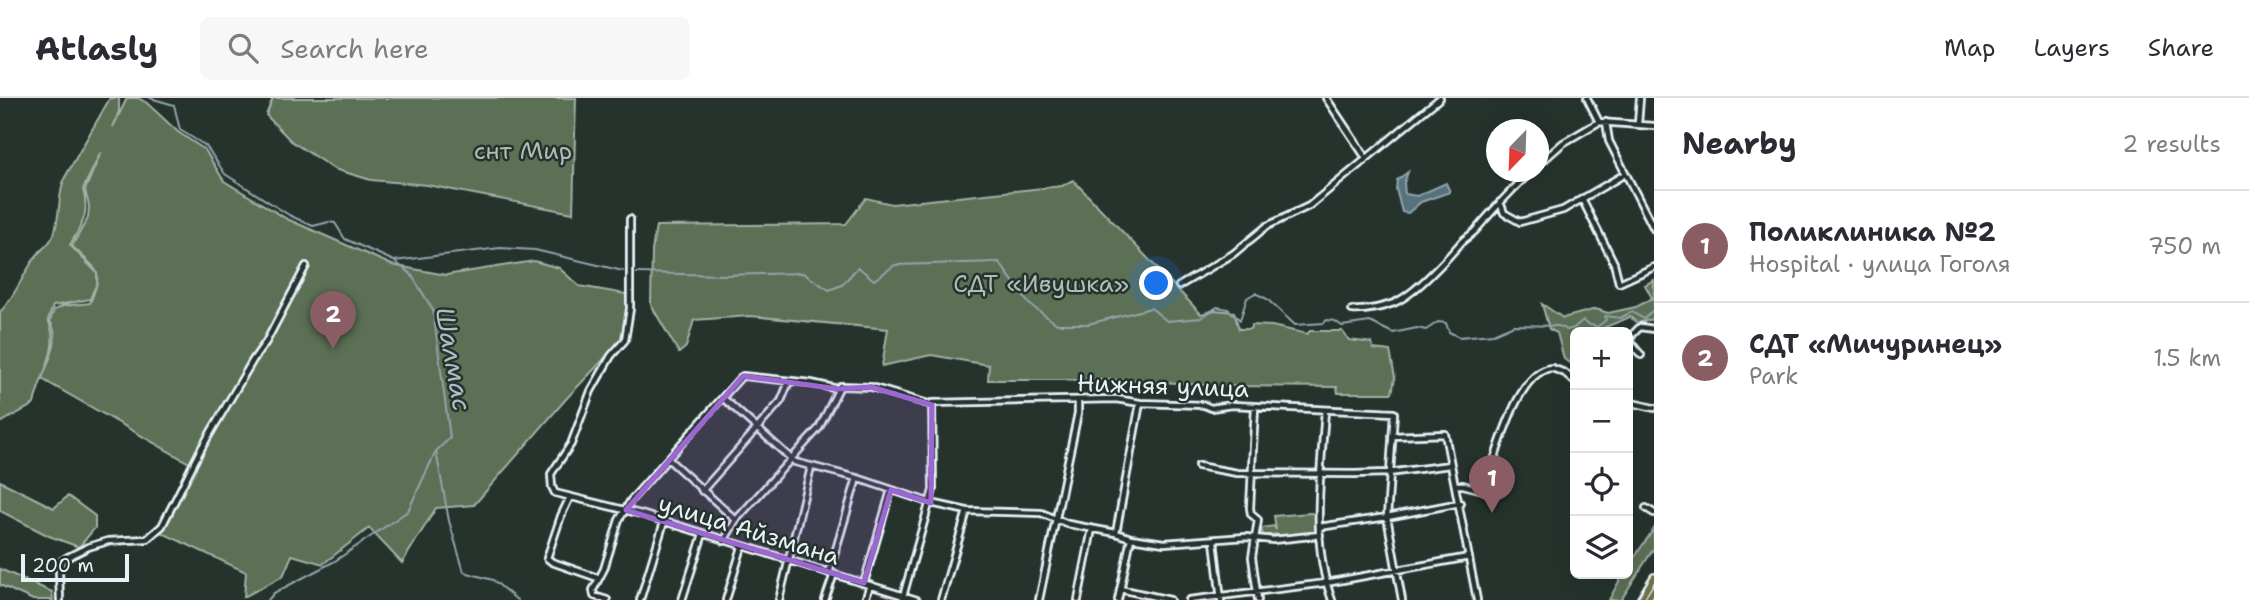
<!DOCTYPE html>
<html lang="en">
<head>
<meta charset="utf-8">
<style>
  body { margin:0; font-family:"Shantell Sans",sans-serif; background:#f7f7f7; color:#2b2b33 }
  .controls { position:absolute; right:21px; bottom:21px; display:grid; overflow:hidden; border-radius:10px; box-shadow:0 7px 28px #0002 }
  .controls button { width:63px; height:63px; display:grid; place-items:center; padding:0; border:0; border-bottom:2px solid #e1e1e2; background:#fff; color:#2b2b33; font:35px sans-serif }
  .compass { position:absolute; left:1486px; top:21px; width:63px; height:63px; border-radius:50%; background:#fff; box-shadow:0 7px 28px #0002; rotate:203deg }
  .scale { position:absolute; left:21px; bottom:18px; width:108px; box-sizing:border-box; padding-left:7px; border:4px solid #e8f1f8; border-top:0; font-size:19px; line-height:24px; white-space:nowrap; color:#e8f1f8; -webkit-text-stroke:5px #26332d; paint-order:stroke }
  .you { position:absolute; left:1157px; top:186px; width:24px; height:24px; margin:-18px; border:5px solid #fff; border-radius:50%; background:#1a73e8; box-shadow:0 0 0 10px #1a73e833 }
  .badge { display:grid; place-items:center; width:46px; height:46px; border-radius:50%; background:#8a5d65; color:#fff; font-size:23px; font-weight:700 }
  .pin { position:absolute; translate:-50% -58px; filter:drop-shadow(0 2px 4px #0008) }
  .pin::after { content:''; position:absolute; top:37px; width:24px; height:21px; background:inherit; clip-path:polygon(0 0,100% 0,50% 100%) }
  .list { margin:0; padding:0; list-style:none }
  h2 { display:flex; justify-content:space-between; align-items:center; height:91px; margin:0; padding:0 28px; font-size:30px }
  h2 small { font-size:23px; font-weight:400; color:#7c7c81 }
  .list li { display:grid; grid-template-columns:46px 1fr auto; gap:21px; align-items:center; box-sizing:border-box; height:112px; padding:0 28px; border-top:2px solid #e1e1e2 }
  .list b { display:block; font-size:26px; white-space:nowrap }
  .list p { margin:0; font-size:23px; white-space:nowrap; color:#7c7c81 }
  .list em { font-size:23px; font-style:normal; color:#7c7c81 }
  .icon { flex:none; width:38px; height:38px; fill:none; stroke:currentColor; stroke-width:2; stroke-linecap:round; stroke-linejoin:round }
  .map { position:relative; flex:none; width:1654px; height:502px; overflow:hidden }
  header { display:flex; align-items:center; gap:42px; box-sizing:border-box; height:98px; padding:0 35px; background:#fff; border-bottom:2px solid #e1e1e2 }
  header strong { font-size:33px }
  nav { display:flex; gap:38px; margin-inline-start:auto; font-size:24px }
  .search { width:490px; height:63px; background:#f7f7f7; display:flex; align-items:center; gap:18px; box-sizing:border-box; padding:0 24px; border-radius:10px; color:#7c7c81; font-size:26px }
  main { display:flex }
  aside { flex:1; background:#fff }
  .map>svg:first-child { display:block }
</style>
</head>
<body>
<header>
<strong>Atlasly</strong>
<div class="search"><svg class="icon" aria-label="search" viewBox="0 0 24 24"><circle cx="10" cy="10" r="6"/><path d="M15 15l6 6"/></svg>Search here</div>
<nav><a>Map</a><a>Layers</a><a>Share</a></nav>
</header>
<main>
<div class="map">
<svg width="1654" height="502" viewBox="0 0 1654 502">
  <rect width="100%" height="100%" fill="#26332d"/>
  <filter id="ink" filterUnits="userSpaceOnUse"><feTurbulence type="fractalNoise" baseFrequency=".0143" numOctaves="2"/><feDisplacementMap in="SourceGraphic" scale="14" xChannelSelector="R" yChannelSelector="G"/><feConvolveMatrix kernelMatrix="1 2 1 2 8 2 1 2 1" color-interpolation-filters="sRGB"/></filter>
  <g filter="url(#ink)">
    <!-- green -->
    <path fill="#5c7054" stroke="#a2b0a6" stroke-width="2" d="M110,0H119V13L113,29L127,0H138L147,5L178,34L205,52L224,83L287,121L392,167L446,177L534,163L559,170L579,188L626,196L627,211L622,242L566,301L474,407L436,410L402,465L369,430L323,466L292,457L283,478L244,499L246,474L154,431L160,425L189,365L42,281C48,262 62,242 50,223L54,212L63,208L90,205C105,170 97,173 72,148L88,120L89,108L85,92L101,54L83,91C90,117 82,126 70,147L97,175V185L90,201L53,208L48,222C62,249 39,279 34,306L0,325V214C16,198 23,175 37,157C43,149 50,147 54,136C60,119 58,99 64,81Z
      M273,0H576L573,115L427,87L371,82L334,71L291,43L266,17Z
      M1073,82L1201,216L1215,212L1234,214L1239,231H1250L1252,227L1272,228L1307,236L1310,233H1342L1349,242L1372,245L1373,251L1390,253L1395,280L1392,295H1338L1337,289L1222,288L1132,282H988L989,267L931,257L882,268L888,231L750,218L694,222L686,249L679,255L651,207L652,153L656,128L846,126L866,100L892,106L1062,88Z
      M1654,182V221L1637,225L1630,219L1603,230L1604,234H1575V254L1569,265L1564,261L1557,235L1549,231L1542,206L1563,220L1596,211L1608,215L1636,209L1652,200L1645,187Z
      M0,383L54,410L68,398L95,418V430L79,449L49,438L0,413Z
      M1310,415L1316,416L1317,434L1279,439L1276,436L1263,438L1261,430L1274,428L1276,432L1274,418Z
      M1654,431V450L1621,502H1609L1623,476H1628V468Z
      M0,471L52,494L53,502H33L0,487Z"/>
    <!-- water -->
    <path fill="#57727b" stroke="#91a5ad" stroke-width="2" d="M1408,74L1404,85L1405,96L1417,98L1446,85L1450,94L1421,104L1408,115L1402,114L1396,91L1397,82Z"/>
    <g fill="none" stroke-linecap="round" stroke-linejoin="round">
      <!-- stream -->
      <path stroke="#91a5ad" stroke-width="2" d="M150,0L174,7L180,32L206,48L225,76L289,117L313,128L329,124L335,125L345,141L394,163L500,150L535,152L623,173
        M394,163L411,176L433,212L450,340L436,353L449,423L464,474L493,482L517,502
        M637,175L724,177L803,175L829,192L842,187L858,169L874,182L895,167L999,164L1029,206L1057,226H1088L1151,210L1167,223L1201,220L1217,209L1228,211L1240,222L1247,200L1255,195L1267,201L1295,227L1324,225L1327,222L1335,223L1342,228L1370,224L1393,235L1417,230L1426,232L1438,224L1446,225L1449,234L1459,239L1493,236L1514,227L1558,228L1567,232L1574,230L1583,222L1585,225L1597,229L1606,222L1605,218L1620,220L1632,214L1644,221L1654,211
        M268,502L274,495L335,463L408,413L436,353"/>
      <defs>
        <path id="minor" d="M1326,0L1366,60
          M1587,0L1599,24
          M1606,24L1609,43L1654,131
          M1638,26L1640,0
          M1538,67L1563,45L1599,24L1654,28
          M1582,101L1614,165L1619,185L1654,169
          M1500,104L1504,115L1520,124L1563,112L1625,76
          M630,121V211L625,242L611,258L591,293L571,346L551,376L552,389L555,395L641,416L917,502
          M1179,188L1233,156L1267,128L1309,108L1440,0
          M1352,212C1366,213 1380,210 1394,205C1415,196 1444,164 1459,147C1463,141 1470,138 1475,133C1493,112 1511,92 1531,74
          M1641,257L1630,244V239L1640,229L1654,231
          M723,300L795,364L857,380L931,405L967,413L1041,415L1068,426L1116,435L1131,440L1164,445L1246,439L1273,442L1320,437
          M1628,304L1654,310
          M1255,309L1250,410L1251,416L1258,422L1252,459L1258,502
          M1325,312C1321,374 1310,443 1332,502
          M1392,338L1445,336L1477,502
          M668,361L736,422
          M1198,368L1237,375L1354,376L1388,375L1450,367
          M1456,387H1463L1483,392L1484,390C1497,361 1515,273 1552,270L1565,275L1575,284
          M702,393L781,303L789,284
          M570,399L561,418L547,460L552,464L598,480
          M1646,410L1654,415
          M1319,429L1387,419L1460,405
          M1116,435L1140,305
          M724,443L736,422L819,330L840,288L871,289L932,307
          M1214,443L1221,502
          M829,475L857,380
          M864,485L891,392
          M1120,491L1170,502
          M60,502L59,474L62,463L68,459L88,449L108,443L147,441L162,428L201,351L253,262L266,244L306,168
          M607,502L594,498L593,492L604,471L619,422L631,402L740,280L743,278L811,285L838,291
          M640,502L664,424
          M682,502L703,436
          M726,502L742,449
          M779,502L811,369
          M825,502L834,476
          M865,502L870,487
          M902,502L933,392L932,305L1116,301L1140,305L1204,307L1211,310L1232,307L1394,315L1387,419L1402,502
          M941,502L967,413
          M1039,502L1078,315V302
          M1078,502L1092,431
          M1118,502L1131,440
          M1189,502L1326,485L1469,459"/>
        <path id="major" d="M1640,502L1654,479
          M1647,502L1654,491"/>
      </defs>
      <!-- minor casing -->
      <use href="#minor" stroke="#e8f1f8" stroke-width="10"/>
      <!-- major casing -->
      <use href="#major" stroke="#e8f1f8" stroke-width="10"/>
      <!-- minor -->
      <use href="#minor" stroke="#26332d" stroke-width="4.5"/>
      <!-- major -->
      <use href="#major" stroke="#70704a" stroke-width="5"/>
    </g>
  </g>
  <!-- marked area -->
  <path fill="#9c67d0" fill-opacity="0.2" stroke="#9c67d0" stroke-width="5" stroke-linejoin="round" d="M743,278L838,291L871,289L932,307L931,405L891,392L864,485L626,412Z"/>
  <g text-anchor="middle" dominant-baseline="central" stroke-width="5" stroke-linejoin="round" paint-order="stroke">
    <!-- park labels -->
    <g font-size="24" fill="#b0bdb6" stroke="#26332d">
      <text x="523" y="53">снт Мир</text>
      <text x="1041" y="186">СДТ «Ивушка»</text>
    </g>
    <!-- street labels -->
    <g font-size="24" fill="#e8f1f8" stroke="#26332d">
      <text transform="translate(1163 288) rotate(2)">Нижняя улица</text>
      <text transform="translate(749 432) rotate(17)">улица Айзмана</text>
    </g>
    <!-- water labels -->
    <g font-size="26" font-style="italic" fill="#aebec6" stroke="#26332d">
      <text transform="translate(454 261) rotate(80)">Шалмас</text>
    </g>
  </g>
</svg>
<div class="controls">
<button>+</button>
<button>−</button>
<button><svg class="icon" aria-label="locate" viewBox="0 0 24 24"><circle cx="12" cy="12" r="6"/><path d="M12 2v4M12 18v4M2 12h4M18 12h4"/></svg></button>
<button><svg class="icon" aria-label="layers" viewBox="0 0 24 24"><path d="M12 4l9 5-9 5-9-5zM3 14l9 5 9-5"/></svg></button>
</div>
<svg class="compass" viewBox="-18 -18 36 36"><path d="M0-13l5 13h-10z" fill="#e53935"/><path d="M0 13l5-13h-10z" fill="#7c7c81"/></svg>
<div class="scale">200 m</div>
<div class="you"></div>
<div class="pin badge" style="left:1492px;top:415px">1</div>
<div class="pin badge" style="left:333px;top:251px">2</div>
</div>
<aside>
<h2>Nearby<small>2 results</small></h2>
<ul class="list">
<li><span class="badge">1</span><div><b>Поликлиника №2</b><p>Hospital · улица Гоголя</p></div><em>750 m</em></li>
<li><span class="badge">2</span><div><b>СДТ «Мичуринец»</b><p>Park</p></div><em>1.5 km</em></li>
</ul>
</aside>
</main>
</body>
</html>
